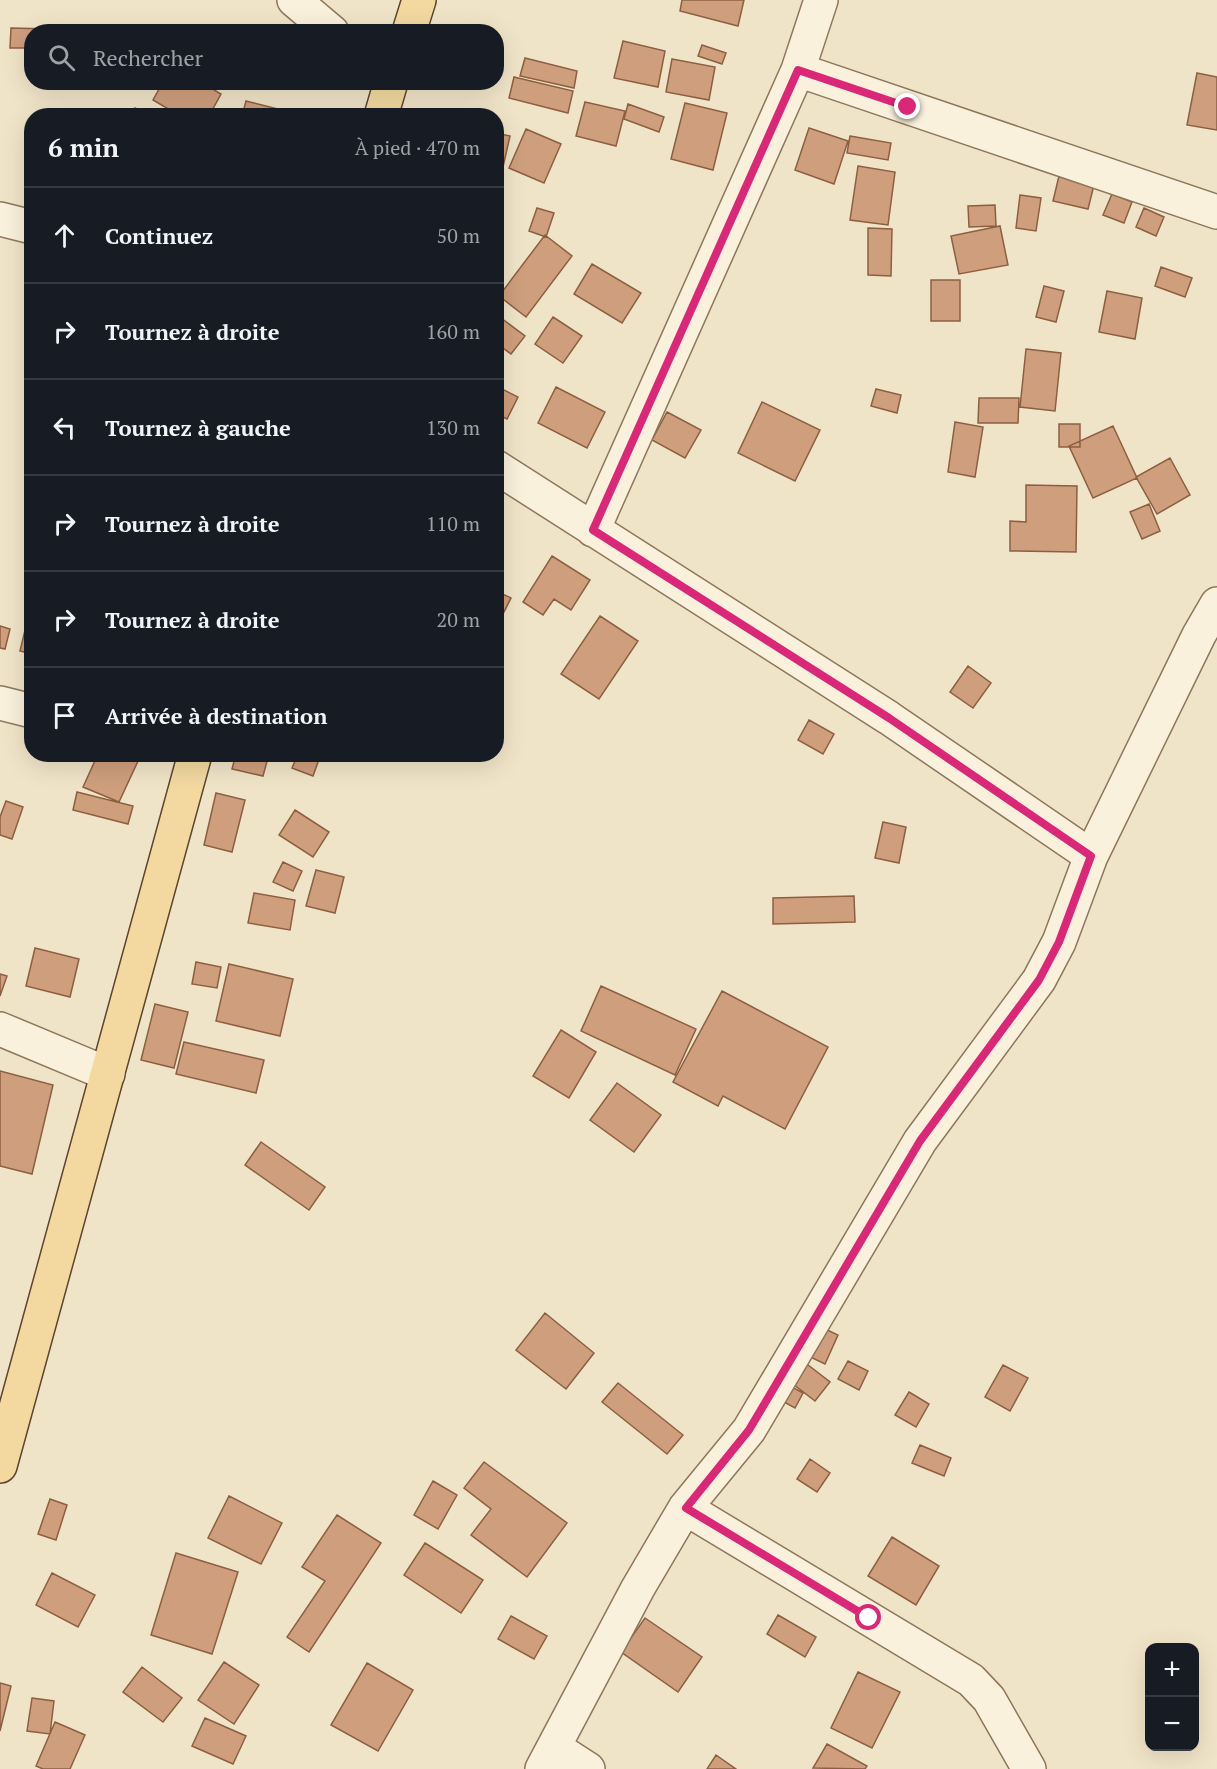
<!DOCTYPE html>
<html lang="fr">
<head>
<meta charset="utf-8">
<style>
  body { margin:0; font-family:"PT Serif",serif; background:#20242c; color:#f1f3f6 }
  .controls { position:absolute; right:18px; bottom:18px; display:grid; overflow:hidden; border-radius:12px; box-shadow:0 6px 24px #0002 }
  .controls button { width:54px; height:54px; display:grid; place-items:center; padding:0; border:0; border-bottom:2px solid #363941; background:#171b24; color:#f1f3f6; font:30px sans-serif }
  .stop { position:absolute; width:18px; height:18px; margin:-14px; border:4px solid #db2777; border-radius:50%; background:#fff }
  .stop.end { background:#db2777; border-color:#fff; box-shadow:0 2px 6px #0008 }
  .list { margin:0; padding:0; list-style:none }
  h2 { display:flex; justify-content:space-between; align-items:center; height:78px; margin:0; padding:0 24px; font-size:26px }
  h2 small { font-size:20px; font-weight:400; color:#9ea1a6 }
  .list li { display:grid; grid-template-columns:39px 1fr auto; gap:18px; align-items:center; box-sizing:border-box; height:96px; padding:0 24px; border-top:2px solid #363941 }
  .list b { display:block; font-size:22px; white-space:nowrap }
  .list em { font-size:20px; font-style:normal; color:#9ea1a6 }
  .icon { flex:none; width:33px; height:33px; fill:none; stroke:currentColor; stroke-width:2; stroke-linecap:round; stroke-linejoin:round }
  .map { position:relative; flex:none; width:1217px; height:1769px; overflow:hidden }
  .search { position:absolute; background:#171b24; box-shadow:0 6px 24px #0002; left:24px; top:24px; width:480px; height:66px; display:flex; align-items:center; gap:15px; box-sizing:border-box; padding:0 21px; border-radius:24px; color:#9ea1a6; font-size:22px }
  .panel { position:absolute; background:#171b24; box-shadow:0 6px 24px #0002; left:24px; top:108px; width:480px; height:654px; border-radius:24px }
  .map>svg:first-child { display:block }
</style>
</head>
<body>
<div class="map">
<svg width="1217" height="1769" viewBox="0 0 1217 1769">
  <rect width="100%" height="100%" fill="#f0e4c8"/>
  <!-- building -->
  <path fill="#cf9f7d" stroke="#8d5f41" stroke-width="1.5" d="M682,0H744L738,26L680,11Z
    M11,28L50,29V32H32V48H10Z
    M623,41L665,51L658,87L614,78Z
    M702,45L726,53L722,64L698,56Z
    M525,58L577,71L574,88L520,76Z
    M672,59L715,67L709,100L666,92Z
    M1197,73L1217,77V130L1187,125Z
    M514,77L573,91L568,113L509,98Z
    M163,82H201L221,94L209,116H180L153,100Z
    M246,101L286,111L285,116H242Z
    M585,102L625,111L616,146L576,136Z
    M685,103L727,113L713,170L671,159Z
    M628,104L664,117L659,132L624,119Z
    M135,108L150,116H131Z
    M809,128L848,141L834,184L795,170Z
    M526,129L561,144L544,183L509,168Z
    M496,133L510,136L503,167L496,165Z
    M850,136L891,143L888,160L847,153Z
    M858,166L895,172L888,225L850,220Z
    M1059,176L1094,185L1088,209L1053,201Z
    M1112,194L1132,202L1124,223L1103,215Z
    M1020,195L1041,198L1036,231L1016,228Z
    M995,205L996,226L969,227L968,206Z
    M537,208L554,213L546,237L529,231Z
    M1144,208L1164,217L1156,236L1136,227Z
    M1000,226L1008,265L959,274L951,236Z
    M868,228L892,229L891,276L868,275Z
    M545,235L572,256L526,317L499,296Z
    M592,264L641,293L622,323L574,294Z
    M1161,267L1192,278L1185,297L1155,286Z
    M931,280H960V321H931Z
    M1044,286L1064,291L1056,322L1036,317Z
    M1107,291L1142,298L1135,339L1099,332Z
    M497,315L525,336L511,354L496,343Z
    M553,317L582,336L563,363L535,344Z
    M1026,349L1061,353L1055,411L1020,407Z
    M496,386L518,397L507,419L496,414Z
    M556,387L605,412L587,448L538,423Z
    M876,389L901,395L897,413L871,406Z
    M979,398H1019L1018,423H978Z
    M762,402L820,430L795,481L738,453Z
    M667,412L701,430L685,458L652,440Z
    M955,422L983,427L975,477L948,472Z
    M1059,424H1080V447H1059Z
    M1113,426L1137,478L1093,498L1069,446Z
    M1170,458L1190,495L1157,514L1136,477Z
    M1026,485L1077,486L1076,552L1010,551V521L1026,522Z
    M1149,504L1160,531L1142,539L1130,512Z
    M552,556L590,580L571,610L554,599L543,615L523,602Z
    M496,591L511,598L496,628Z
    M32,601V654L20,651Z
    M600,616L638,641L599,699L561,674Z
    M0,626L10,629L5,649L0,648Z
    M968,666L991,683L973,708L950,692Z
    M809,720L834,734L823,754L798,740Z
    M98,754H129L139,759L119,802L83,787Z
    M236,754H269L263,776L232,769Z
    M298,754H321L313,776L292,768Z
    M77,792L133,806L128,824L73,810Z
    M216,793L245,800L232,852L204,845Z
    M6,801L23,807L12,839L0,835V817Z
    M295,810L329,832L313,857L279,835Z
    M883,822L906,827L899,863L875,858Z
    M283,862L302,871L293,891L273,882Z
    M316,870L344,877L335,913L306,906Z
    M254,893L295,900L290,930L248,923Z
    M854,896L855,922L773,924V898Z
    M35,948L79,959L70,997L26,986Z
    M196,962L221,967L217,988L192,984Z
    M229,964L293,979L280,1036L216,1021Z
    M0,974L7,976L0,996Z
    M601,986L696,1029L675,1075L581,1031Z
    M722,991L828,1047L785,1129L723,1096L718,1106L673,1082Z
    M155,1004L188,1012L174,1068L141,1060Z
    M561,1030L596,1052L569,1098L533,1076Z
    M184,1042L264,1060L256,1093L176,1074Z
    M0,1071L53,1085L32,1174L0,1166Z
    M617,1083L661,1115L634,1152L590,1120Z
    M261,1142L325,1187L309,1210L245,1165Z
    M545,1313L594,1353L566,1389L516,1350Z
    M819,1326L838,1335L825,1364L806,1355Z
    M799,1358L830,1382L815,1401L784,1377Z
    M848,1361L868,1371L859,1390L838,1379Z
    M1003,1365L1028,1378L1010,1411L985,1397Z
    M783,1382L803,1393L795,1408L775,1397Z
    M618,1383L683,1435L667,1454L602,1402Z
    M909,1392L929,1404L916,1427L895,1415Z
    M920,1445L951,1458L944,1476L912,1463Z
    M810,1459L830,1473L817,1492L797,1479Z
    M484,1462L567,1523L527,1577L471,1535L491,1509L464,1488Z
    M433,1481L457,1495L438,1529L414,1515Z
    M229,1496L282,1523L261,1564L208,1538Z
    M50,1499L67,1505L56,1540L38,1534Z
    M337,1515L381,1543L309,1652L287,1637L325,1581L302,1567Z
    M892,1537L939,1566L916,1605L868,1576Z
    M425,1543L483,1580L461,1613L404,1575Z
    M176,1553L238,1572L212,1654L151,1635Z
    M52,1573L95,1595L78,1627L36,1605Z
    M778,1615L816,1637L805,1657L767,1634Z
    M511,1616L547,1636L534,1659L498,1639Z
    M645,1618L702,1657L678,1692L621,1652Z
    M224,1662L259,1685L234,1724L198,1700Z
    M367,1663L413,1690L378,1751L331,1725Z
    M142,1667L182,1698L163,1722L123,1692Z
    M858,1672L900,1692L872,1748L831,1728Z
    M0,1683L11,1686L0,1731Z
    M32,1698L54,1701L50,1734L27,1731Z
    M205,1718L246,1736L233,1764L192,1746Z
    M55,1722L85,1735L70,1769H43L36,1766Z
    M827,1744L867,1766L865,1769L813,1768Z
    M716,1755L736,1769H707Z"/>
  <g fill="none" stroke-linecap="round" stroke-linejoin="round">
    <defs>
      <path id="minor" d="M294,0L332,32
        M798,70L1217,212
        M0,219L32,227
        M496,467L889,718L1091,856L1059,942L1039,980L920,1141L749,1430L685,1508L638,1588L542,1769
        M593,530L798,70L821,0
        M0,703L32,711
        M1091,856L1199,635L1217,604
        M0,1029L108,1074
        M685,1508L971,1680L989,1699L1029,1769
        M554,1747L588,1769"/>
      <path id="major" d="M409,32L419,0
        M381,116L391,82
        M0,1466L195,754"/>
    </defs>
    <!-- minor casing -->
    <use href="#minor" stroke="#8d765c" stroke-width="36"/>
    <!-- major casing -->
    <use href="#major" stroke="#5b4430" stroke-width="36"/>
    <!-- minor -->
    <use href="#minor" stroke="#faf1dc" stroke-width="33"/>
    <!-- major -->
    <use href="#major" stroke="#f3d9a0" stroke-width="33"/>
  </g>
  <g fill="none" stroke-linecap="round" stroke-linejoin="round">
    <!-- route -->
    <path stroke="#db2777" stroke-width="8" d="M869,1618L686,1508L749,1430L920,1141L1039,980L1059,942L1091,856L889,718L593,530L798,70L908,107"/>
  </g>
</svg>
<div class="controls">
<button>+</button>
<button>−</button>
</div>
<div class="stop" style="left:869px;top:1618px"></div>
<div class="stop end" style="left:908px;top:107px"></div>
<div class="search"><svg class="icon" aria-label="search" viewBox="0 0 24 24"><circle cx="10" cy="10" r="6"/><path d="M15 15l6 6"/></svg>Rechercher</div>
<section class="panel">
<h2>6 min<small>À pied · 470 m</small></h2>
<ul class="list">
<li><svg class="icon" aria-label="ahead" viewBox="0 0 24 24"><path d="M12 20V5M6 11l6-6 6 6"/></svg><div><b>Continuez</b></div><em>50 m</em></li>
<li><svg class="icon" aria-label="right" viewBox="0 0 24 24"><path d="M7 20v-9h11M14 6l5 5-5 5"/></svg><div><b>Tournez à droite</b></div><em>160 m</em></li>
<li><svg class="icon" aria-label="left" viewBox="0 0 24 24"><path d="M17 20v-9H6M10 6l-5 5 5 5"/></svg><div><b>Tournez à gauche</b></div><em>130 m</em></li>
<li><svg class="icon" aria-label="right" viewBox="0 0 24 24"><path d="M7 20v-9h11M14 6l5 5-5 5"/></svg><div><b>Tournez à droite</b></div><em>110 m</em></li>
<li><svg class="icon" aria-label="right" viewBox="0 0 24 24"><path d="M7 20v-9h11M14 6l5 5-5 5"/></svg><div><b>Tournez à droite</b></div><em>20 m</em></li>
<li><svg class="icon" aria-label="arrive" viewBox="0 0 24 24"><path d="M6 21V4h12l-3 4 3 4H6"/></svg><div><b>Arrivée à destination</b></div></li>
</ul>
</section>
</div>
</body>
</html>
